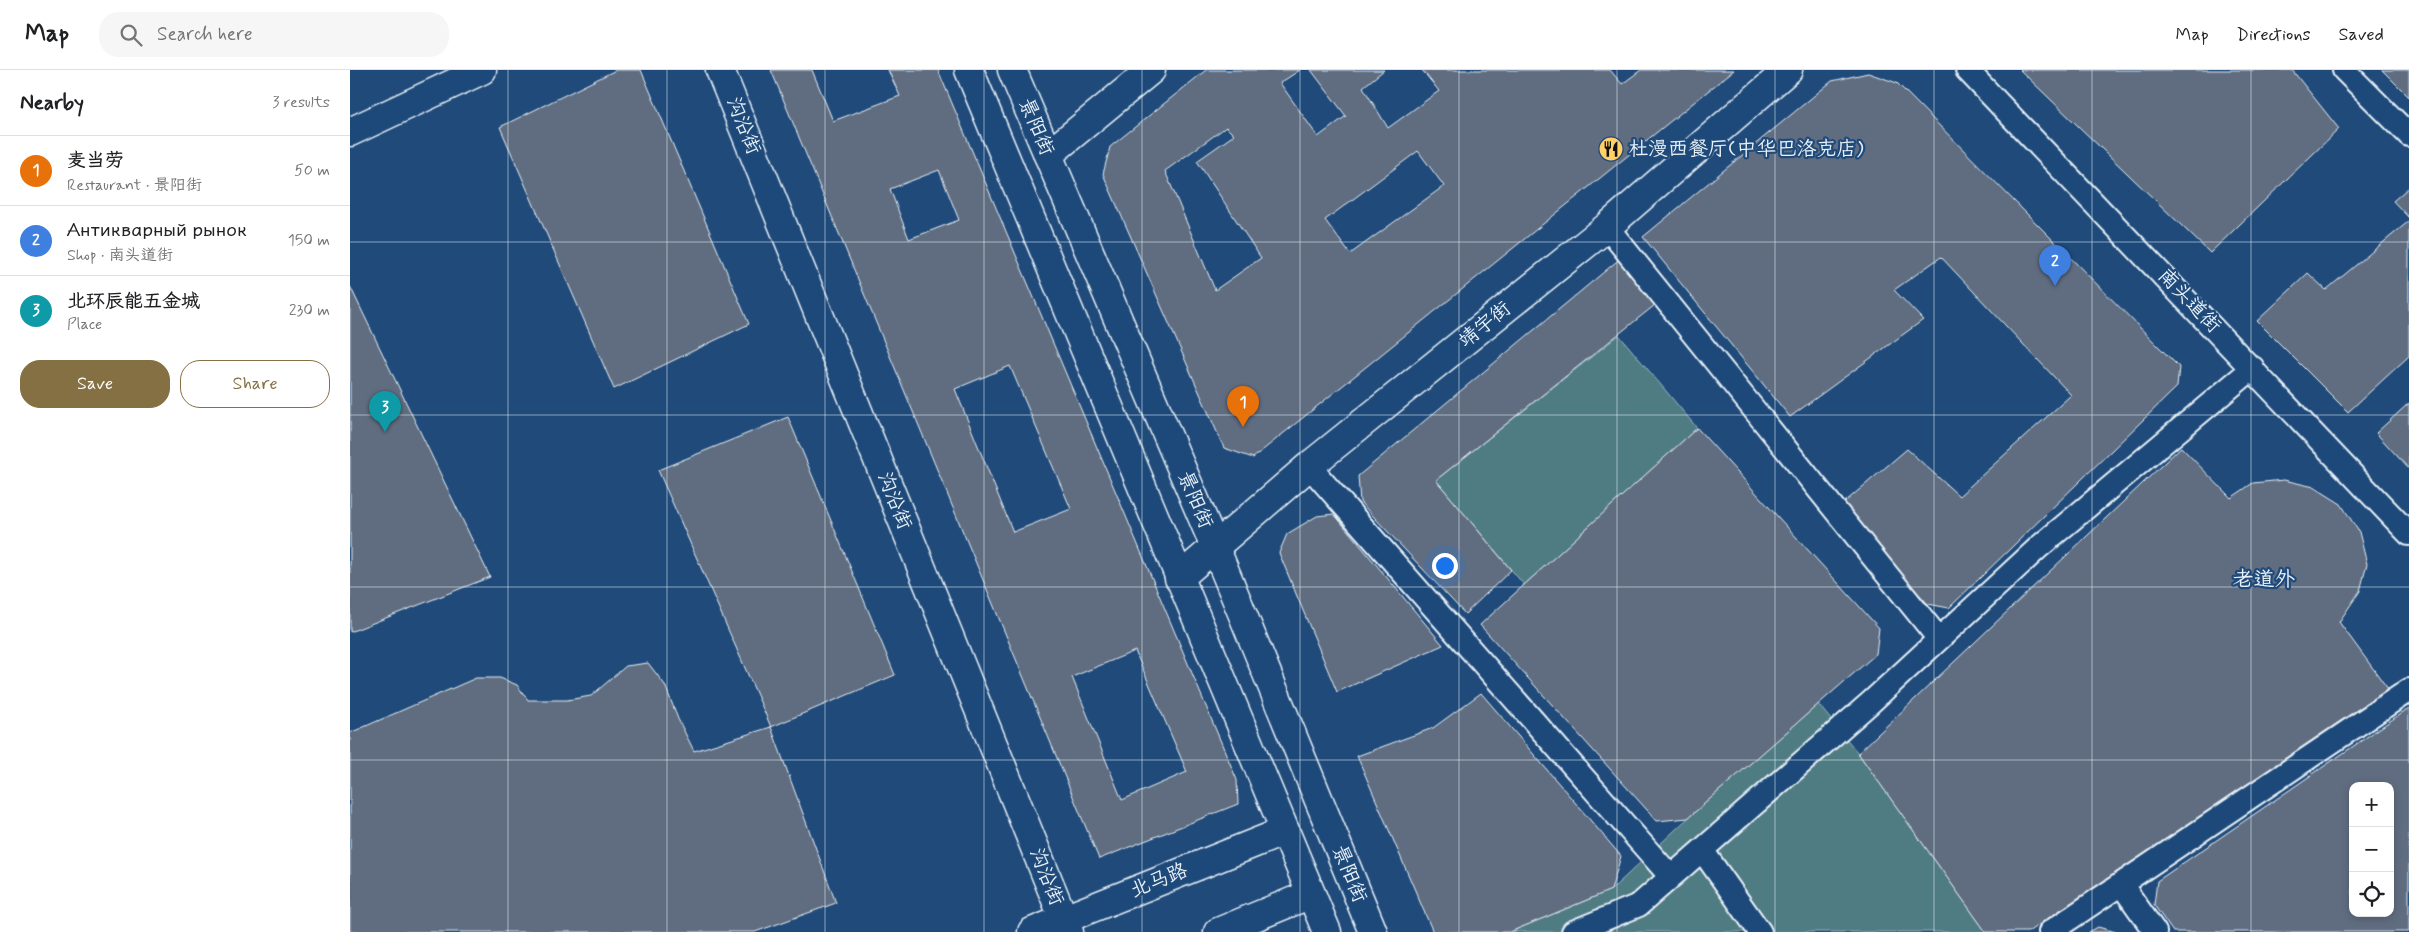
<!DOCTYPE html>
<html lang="en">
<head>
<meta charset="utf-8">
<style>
  body { margin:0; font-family:Mynerve,"LXGW WenKai TC",sans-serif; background:#f6f6f6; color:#202124 }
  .controls { position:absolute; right:15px; bottom:15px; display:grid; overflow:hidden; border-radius:10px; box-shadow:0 2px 8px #0003 }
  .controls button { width:45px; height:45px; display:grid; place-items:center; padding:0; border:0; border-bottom:1px solid #e0e0e0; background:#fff; color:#202124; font:25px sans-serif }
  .you { position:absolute; left:1094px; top:495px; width:18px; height:18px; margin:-12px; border:4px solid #fff; border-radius:50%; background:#1a73e8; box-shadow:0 0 0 8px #1a73e833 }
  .badge { display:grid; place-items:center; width:32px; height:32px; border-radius:50%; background:#847042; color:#fff; font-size:16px; font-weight:700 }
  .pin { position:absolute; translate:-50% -41px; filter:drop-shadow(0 1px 2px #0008) }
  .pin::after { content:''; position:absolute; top:26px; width:18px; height:15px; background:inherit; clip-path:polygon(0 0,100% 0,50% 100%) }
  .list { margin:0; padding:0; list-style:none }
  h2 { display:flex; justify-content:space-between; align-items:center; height:65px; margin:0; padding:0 20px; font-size:21px }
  h2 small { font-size:16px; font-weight:400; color:#757577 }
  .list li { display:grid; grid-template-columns:32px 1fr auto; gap:15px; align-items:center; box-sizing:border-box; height:70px; padding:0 20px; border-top:1px solid #e0e0e0 }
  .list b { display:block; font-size:19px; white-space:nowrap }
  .list p { margin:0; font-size:16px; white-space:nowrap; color:#757577 }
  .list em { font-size:16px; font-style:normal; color:#757577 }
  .actions { display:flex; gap:10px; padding:15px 20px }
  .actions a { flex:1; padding:11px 0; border:1px solid #847042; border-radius:20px; text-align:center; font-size:18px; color:#847042 }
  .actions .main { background:#847042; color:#fff }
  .icon { flex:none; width:28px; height:28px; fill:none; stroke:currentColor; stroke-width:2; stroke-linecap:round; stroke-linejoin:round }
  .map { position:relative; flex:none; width:2059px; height:862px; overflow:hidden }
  header { display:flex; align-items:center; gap:30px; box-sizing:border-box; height:70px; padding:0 25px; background:#fff; border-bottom:1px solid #e0e0e0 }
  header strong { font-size:24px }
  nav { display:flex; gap:28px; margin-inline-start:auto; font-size:18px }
  .search { width:350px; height:45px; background:#f6f6f6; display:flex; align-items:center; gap:12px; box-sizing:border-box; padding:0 18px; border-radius:20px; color:#757577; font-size:19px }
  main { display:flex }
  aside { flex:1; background:#fff }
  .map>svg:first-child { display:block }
</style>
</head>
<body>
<header>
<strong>Map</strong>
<div class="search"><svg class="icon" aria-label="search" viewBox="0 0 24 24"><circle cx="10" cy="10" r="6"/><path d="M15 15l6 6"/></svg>Search here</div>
<nav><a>Map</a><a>Directions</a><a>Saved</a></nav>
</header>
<main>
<aside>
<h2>Nearby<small>3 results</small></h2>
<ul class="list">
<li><span class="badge" style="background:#e8710a">1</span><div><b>麦当劳</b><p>Restaurant · 景阳街</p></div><em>50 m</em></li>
<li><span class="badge" style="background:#3f7fe0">2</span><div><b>Антикварный рынок</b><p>Shop · 南头道街</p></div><em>150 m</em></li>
<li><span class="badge" style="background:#0f9aa8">3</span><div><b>北环辰能五金城</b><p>Place</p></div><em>230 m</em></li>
</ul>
<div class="actions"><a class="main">Save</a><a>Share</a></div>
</aside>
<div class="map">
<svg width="2059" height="862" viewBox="0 0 2059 862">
  <rect width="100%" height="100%" fill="#1f4a7a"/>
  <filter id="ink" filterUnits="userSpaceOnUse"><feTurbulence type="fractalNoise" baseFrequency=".02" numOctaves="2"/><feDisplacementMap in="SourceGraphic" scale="10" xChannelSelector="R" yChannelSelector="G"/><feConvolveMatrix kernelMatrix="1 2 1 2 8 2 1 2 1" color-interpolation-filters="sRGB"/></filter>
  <g filter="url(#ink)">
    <!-- green -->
    <path fill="#507b83" stroke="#9cb6be" d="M1269,265L1347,358L1174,515L1086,410Z
      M1468,634L1508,683L1636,862H1160L1261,820L1338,748Z"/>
    <!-- building -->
    <path fill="#606d80" stroke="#e8f1f8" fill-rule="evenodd" d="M266,0H291L399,254L264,319L150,57Z
      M421,0H462L483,51L550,26L538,0H588L887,710L888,734L749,789ZM589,100L609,150L559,169L540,119ZM660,296L721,439L663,462L605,319ZM785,581L837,702L772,730L722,607Z
      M856,0H950L930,13L968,67L996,46L961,0H1034L1013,17L1038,58L1089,21L1072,0H1260L1272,14L1291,0H1384L903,388L874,378L753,104L760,77ZM876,57L884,65L847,91L911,188L865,220L815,101ZM1068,81L1094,116L1000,184L975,150Z
      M1670,0H1942L1989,59L1860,183Z
      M2032,0H2059V27Z
      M1518,3L1547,13L1829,297L1827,317L1599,538L1578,534L1489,437L1557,379L1609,426L1721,325L1591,187L1544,220L1573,250L1440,347L1293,167L1482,11Z
      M2059,117V148L2043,131Z
      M2059,151V286L1998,342L1907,251L1958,203L1976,220Z
      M1272,187L1305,235L1086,410L1161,500L1115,544L1010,432L1008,406Z
      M0,216L140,507L0,562Z
      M2059,333V399L2026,363Z
      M438,347L545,605L421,657L308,400Z
      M1347,358L1529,558L1526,584L1338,748L1307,751L1130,555Z
      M1831,377L1881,428L1903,413L1934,410L1964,417L1991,434L2009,462L2017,494L2010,521L1989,552L2038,619L1678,862H1636L1508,683Z
      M984,444L1093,575L987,622L929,483L937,464L967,446Z
      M298,593L315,615L328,649L344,681L421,657L486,833L405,862H0V663L126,608H150L167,615L178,630H217L241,626L276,596Z
      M1131,623L1271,786L1261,820L1160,862H1083L1007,686L1083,658Z
      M2059,638V862H1823L1804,835L1807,811ZM2003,716H2040V843H2003Z
      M1748,857L1766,862H1739Z"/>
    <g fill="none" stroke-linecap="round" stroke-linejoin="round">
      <defs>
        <path id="pedestrian" d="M1617,0L2059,464
          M1994,0L2059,65
          M1257,157L1589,569
          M959,396L1321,807
          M1352,780L1410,862
          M1771,814L1805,862
          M1223,862L1289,835L1521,632L1689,477L1903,298
          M1700,862L2059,620"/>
        <path id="minor" d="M0,62L132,0"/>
        <path id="tertiary" d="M370,0L719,862
          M698,85L801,0"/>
        <path id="secondary" d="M829,508L959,396L1257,157L1438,0
          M682,862L935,761
          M868,862L961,824"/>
        <path id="primary" d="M619,0L977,862
          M662,0L865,477L1023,862"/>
      </defs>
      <!-- pedestrian casing -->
      <use href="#pedestrian" stroke="#e8f1f8" stroke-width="26"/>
      <!-- minor casing -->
      <use href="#minor" stroke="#e8f1f8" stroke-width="31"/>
      <!-- tertiary casing -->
      <use href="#tertiary" stroke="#e8f1f8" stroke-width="31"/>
      <!-- secondary casing -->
      <use href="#secondary" stroke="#e8f1f8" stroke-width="31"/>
      <!-- primary casing -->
      <use href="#primary" stroke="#e8f1f8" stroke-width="31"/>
      <!-- pedestrian -->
      <use href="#pedestrian" stroke="#1f4a7a" stroke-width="22"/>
      <!-- minor -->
      <use href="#minor" stroke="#1f4a7a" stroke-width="28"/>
      <!-- tertiary -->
      <use href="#tertiary" stroke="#1f4a7a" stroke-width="28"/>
      <!-- secondary -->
      <use href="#secondary" stroke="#1f4a7a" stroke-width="28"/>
      <!-- primary -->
      <use href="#primary" stroke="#1f4a7a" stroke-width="28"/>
    </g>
  </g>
  <!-- grid -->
  <path fill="none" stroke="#e8f1f8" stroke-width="1" stroke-opacity="0.55" d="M158,0V862M317,0V862M475,0V862M634,0V862M792,0V862M950,0V862M1109,0V862M1267,0V862M1425,0V862M1584,0V862M1742,0V862M1901,0V862M0,172H2059M0,345H2059M0,517H2059M0,690H2059"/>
  <!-- icons -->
  <defs>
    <symbol id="restaurant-disc" viewBox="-11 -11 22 22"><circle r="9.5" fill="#ffd166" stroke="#1f4a7a"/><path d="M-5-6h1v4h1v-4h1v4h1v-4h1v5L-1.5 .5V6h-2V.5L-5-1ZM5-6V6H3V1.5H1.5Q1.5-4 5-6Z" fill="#111"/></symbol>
  </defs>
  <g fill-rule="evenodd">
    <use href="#restaurant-disc" x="1247" y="65" width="28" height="28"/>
  </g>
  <g text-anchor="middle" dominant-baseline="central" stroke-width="4.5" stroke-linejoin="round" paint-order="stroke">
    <!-- street labels -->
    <g font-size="20" fill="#e8f1f8" stroke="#1f4a7a">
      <text transform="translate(393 56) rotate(68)">沟沿街</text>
      <text transform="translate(686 57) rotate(67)">景阳街</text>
      <text transform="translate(1839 231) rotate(46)">南头道街</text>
      <text transform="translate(1135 255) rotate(-39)">靖宇街</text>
      <text transform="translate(845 430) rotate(67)">景阳街</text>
      <text transform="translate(544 431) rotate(68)">沟沿街</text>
      <text transform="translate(999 804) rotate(68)">景阳街</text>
      <text transform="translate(696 807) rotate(68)">沟沿街</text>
      <text transform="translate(809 811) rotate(-22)">北马路</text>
    </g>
    <!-- poi labels -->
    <g font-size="20" fill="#e8f1f8" stroke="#1f4a7a" text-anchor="start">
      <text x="1278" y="79">杜漫西餐厅(中华巴洛克店)</text>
    </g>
    <!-- neighbourhood labels -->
    <g font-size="21" fill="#e8f1f8" stroke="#1f4a7a">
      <text x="1914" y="510">老道外</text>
    </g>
  </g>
</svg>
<div class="controls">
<button>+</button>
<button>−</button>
<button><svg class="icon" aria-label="locate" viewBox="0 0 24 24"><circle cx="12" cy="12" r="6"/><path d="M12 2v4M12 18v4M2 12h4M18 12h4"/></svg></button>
</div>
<div class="you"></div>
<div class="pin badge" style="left:893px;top:357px;background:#e8710a">1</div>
<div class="pin badge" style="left:1705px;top:216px;background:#3f7fe0">2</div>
<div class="pin badge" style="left:35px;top:362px;background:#0f9aa8">3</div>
</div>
</main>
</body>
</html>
